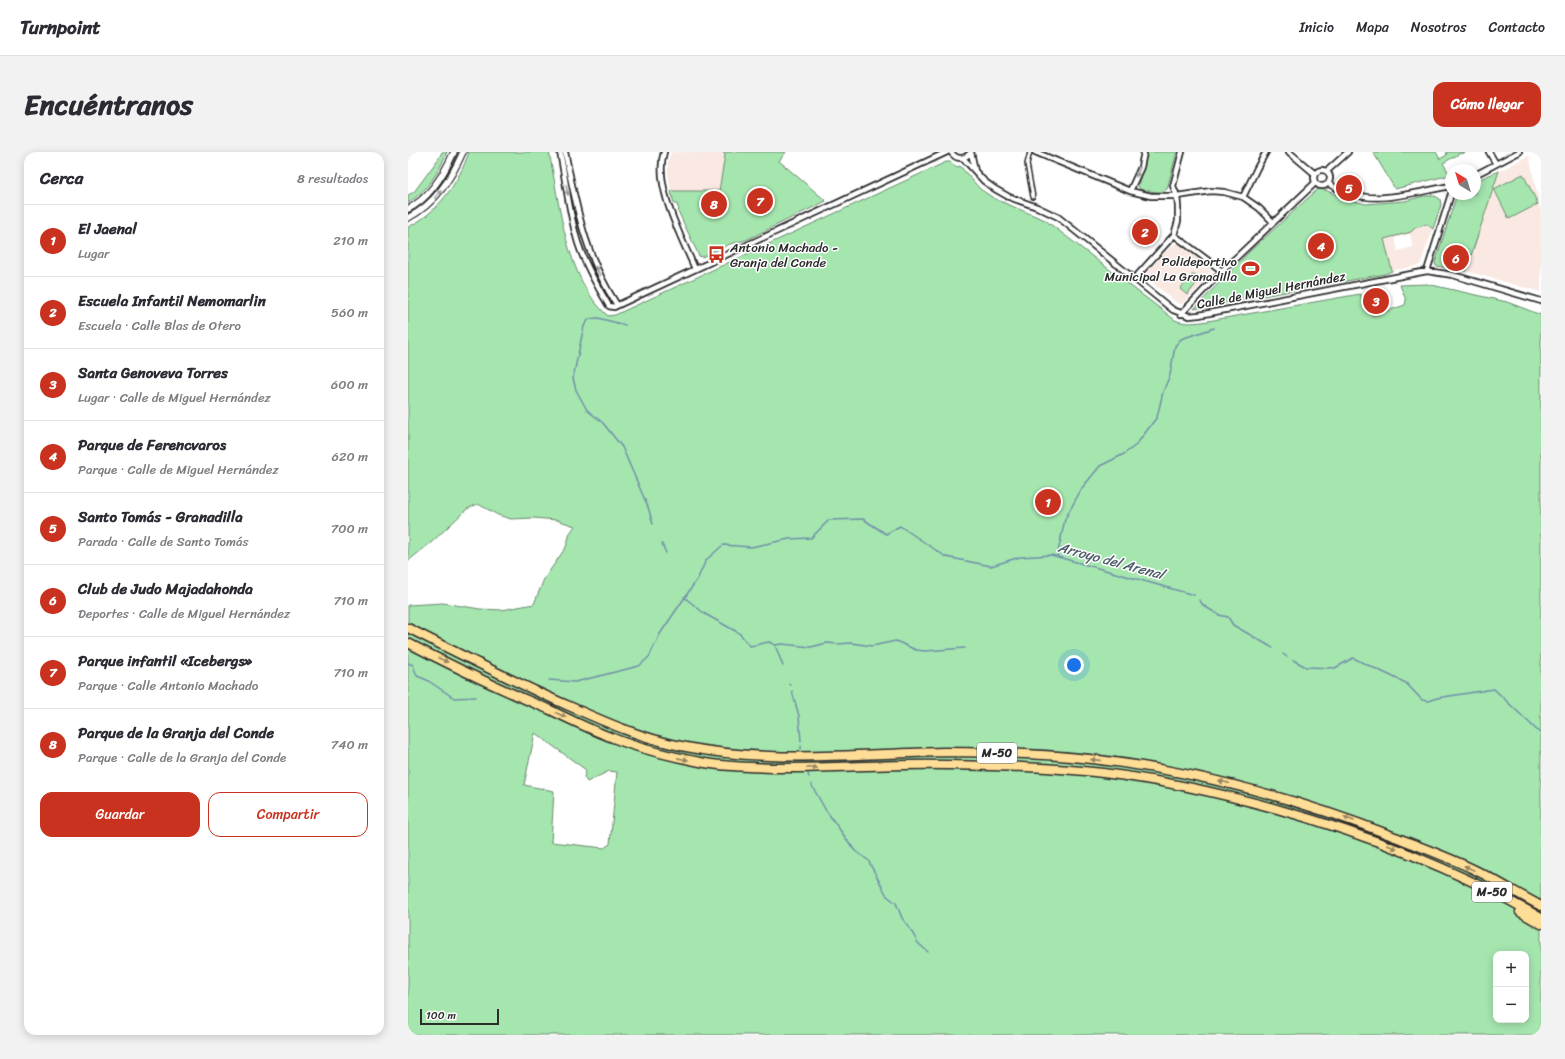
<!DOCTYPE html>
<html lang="es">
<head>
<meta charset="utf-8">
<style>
  body { margin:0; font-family:Sriracha,sans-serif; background:#f2f2f3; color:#2b2b33 }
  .controls { position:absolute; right:12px; bottom:12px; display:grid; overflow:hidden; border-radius:8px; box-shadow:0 2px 10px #0003 }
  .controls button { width:36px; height:36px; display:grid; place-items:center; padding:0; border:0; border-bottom:1px solid #e1e1e2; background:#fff; color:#2b2b33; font:20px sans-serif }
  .compass { position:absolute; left:1037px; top:12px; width:36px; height:36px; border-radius:50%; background:#fff; box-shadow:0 2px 10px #0003; rotate:322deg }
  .scale { position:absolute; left:12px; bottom:10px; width:79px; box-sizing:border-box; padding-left:4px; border:2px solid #2b2b2b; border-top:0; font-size:11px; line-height:14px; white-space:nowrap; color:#2b2b2b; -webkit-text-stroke:3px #fff; paint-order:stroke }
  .you { position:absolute; left:666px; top:513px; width:14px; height:14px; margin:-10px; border:3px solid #fff; border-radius:50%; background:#1a73e8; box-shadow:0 0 0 6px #1a73e833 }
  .badge { display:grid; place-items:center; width:26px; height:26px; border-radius:50%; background:#c8321e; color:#fff; font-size:13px; font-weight:700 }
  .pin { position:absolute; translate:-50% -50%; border:2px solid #fff; box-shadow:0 1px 4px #0006 }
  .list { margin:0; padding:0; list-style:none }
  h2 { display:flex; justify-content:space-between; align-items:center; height:52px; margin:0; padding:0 16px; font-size:17px }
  h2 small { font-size:13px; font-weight:400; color:#7c7c81 }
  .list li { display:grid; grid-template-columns:26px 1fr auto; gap:12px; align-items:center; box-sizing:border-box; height:72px; padding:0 16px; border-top:1px solid #e1e1e2 }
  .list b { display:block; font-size:15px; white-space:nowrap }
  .list p { margin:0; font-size:13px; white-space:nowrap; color:#7c7c81 }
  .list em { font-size:13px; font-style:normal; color:#7c7c81 }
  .actions { display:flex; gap:8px; padding:12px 16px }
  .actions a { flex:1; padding:9px 0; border:1px solid #c8321e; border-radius:12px; text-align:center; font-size:14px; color:#c8321e }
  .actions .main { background:#c8321e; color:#fff }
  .map { position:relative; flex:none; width:1133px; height:883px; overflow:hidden; border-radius:12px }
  header { display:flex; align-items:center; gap:24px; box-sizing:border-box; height:56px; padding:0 20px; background:#fff; border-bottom:1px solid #e1e1e2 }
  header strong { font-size:19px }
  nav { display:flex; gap:22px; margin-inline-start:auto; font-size:14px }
  .intro { display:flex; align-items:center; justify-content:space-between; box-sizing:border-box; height:96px; padding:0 24px }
  h1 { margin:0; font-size:28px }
  .button { padding:10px 18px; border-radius:12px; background:#c8321e; color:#fff; font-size:14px; font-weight:700 }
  main { display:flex; gap:24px; padding:0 24px }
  aside { flex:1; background:#fff; border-radius:12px; box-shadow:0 2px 10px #0003 }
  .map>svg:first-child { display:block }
</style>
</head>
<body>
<header>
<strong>Turnpoint</strong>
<nav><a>Inicio</a><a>Mapa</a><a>Nosotros</a><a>Contacto</a></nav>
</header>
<div class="intro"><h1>Encuéntranos</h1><a class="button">Cómo llegar</a></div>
<main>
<aside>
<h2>Cerca<small>8 resultados</small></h2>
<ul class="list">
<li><span class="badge">1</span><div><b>El Jaenal</b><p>Lugar</p></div><em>210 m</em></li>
<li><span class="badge">2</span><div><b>Escuela Infantil Nemomarlin</b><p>Escuela · Calle Blas de Otero</p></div><em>560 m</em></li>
<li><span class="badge">3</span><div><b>Santa Genoveva Torres</b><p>Lugar · Calle de Miguel Hernández</p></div><em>600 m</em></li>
<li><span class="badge">4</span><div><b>Parque de Ferencvaros</b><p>Parque · Calle de Miguel Hernández</p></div><em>620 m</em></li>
<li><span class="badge">5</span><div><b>Santo Tomás - Granadilla</b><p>Parada · Calle de Santo Tomás</p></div><em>700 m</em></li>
<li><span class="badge">6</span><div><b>Club de Judo Majadahonda</b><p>Deportes · Calle de Miguel Hernández</p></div><em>710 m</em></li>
<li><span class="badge">7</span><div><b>Parque infantil «Icebergs»</b><p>Parque · Calle Antonio Machado</p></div><em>710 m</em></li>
<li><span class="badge">8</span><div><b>Parque de la Granja del Conde</b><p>Parque · Calle de la Granja del Conde</p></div><em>740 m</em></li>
</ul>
<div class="actions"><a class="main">Guardar</a><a>Compartir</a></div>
</aside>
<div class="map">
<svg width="1133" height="883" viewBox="0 0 1133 883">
  <rect width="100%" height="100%" fill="#fff"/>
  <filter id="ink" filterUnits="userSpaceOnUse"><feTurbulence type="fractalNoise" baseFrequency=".025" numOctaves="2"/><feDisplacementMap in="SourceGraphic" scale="8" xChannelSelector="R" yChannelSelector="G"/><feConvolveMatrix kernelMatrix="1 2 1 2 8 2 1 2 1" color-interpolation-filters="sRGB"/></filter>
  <g filter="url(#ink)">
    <!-- built -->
    <path fill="#f9e9e2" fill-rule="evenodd" d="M263,0H315L317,3L311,39H263L260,22V9Z
      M1121,4L1133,59V140L1058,119L1091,19Z
      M1019,72L1025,77L1012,113L984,119L976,87L1003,80L1007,76ZM1002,82L1005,95L990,99L987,86Z
      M768,91H772L801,116L803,120L802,124L776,150L773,152L769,151L739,126V120L751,107V104Z"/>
    <!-- green -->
    <path fill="#a5e6af" stroke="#68886d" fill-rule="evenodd" d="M34,0H39C31,20 19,39 0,51V43L6,40L31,6Z
      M61,0H141C152,53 157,126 200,164L207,163L538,10H542L549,15L552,14L572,37L587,47L637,68L767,168C776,172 784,171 794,170L952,142L958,157L965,164L997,153L998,148L992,133L1019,132L1099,150L1133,163V883H0V453L35,451L72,457L94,458L126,452L136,427L158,395L162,381L167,374L149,368L125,366L103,367L90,363L70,352L59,357L25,389L0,409V75C30,61 51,30 61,0ZM127,581L178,618L176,625L179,630L201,619L209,620L202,692L196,696L143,690L146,639L116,633ZM1088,802H1118V868H1088Z
      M315,0H378L371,9L418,49L338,88L322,92L294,105L291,104L270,59L271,58L269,52H266L263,39H311L317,3Z
      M739,0H769L759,37L755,40H749L733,38L730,34Z
      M965,0H1028L1032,7L1039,3L1038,0H1057L1055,2L1053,1L1035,11L1042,23L987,37Z
      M1091,19L1058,119L1028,114L1027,111L1049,42H1067V29Z
      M1115,22L1130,52L1101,67L1086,37Z
      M910,37L917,38L938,47L958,52L997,49L1016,44H1027L1032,47L1033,53L1025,77L1019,72L1007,76L1003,80L976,87L984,119L977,122L855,144L854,142L853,144L786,157L841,100Z
      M785,122L792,127L779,143L772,137Z"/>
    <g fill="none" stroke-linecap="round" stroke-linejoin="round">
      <!-- stream -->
      <path stroke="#6f8fa8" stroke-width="1.5" d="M217,173L190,166L181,167L176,174L165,226L168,238L179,258L195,271L214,295L240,355L245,372
        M254,392L258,401
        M649,405L657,367L674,336L692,314L716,302L728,293L749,265L755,240L762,223L767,194L773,187L806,176
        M276,445L297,462L331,481L342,494L361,490L367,493L375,514
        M791,448L796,454L811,463L820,465L825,473L865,496
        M367,493L374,492L403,495L419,491L430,492L443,491L464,494L488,489L508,498L517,499L557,496
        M875,502L879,505
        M885,508L898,515L927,516L945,506L998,531L1014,548L1020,549L1029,546L1086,537L1133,582
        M0,511L5,513L9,524L19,528L46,546L68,545
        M141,528L167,530L231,514L241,505L252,482L290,426L298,408L315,393L343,395L381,387L403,386L421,368L455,367L478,382L492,374L538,405L583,414L612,405L643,403L786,443
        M381,532L382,533
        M384,539L391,564L393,589
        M393,594V597
        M400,622L401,625
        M403,632L417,657L447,699L460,708L479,744L488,751L494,766L501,775L510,791L520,800"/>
      <defs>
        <path id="pedestrian" d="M622,0L619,12L625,45"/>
        <path id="minor" d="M152,0C158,30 161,61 170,91C177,113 189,134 201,154L206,155L539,0
          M157,0C169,57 177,104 209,153
          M256,0C245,33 274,86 287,117
          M543,0C548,8 557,8 563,0
          M563,0L567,19
          M627,0L722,39L743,44H769L803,39L816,40L835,45L851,56L865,70
          M881,0L907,22
          M1081,0L1088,12
          M555,6L576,29L587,37L601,45L629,55L650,65L765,158L781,164L791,163L1019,119L1045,123L1133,149
          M906 26a8 8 0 1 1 16 0a8 8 0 1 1-16 0Z
          M919,19L940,0
          M1067,23L1111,0
          M921,32C959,57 1001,41 1043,34
          M722,39L733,15L736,0
          M835,45L849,16L858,0
          M766,83L814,119
          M1019,119L1043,42
          M727,126L766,83L770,69V55L769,44L765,34L774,0
          M773,162L814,119L907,31"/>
        <path id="tertiary" d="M0,57C22,46 36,22 46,0
          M0,66C27,52 43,27 55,0"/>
        <path id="motorway" d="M0,476C53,503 106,530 161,554C197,570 233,586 273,594C359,612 447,602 534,600C562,600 590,601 617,602C742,607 866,638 982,683C1010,694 1038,704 1065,717C1088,728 1110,742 1133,754
          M0,491C46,515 92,537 140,557C161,567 183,578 205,586C234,598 266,605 297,611C320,615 344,615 368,616C425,617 483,611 540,613C592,614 644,615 695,621C754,628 812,641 869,657C961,683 1050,718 1133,766
          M1112,760L1133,772"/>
      </defs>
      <!-- pedestrian casing -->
      <use href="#pedestrian" stroke="#2b2b2b" stroke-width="6"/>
      <!-- minor casing -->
      <use href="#minor" stroke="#2b2b2b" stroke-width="8"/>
      <!-- tertiary casing -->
      <use href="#tertiary" stroke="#2b2b2b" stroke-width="8"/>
      <!-- motorway casing -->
      <use href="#motorway" stroke="#2b2b2b" stroke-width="11"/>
      <!-- pedestrian -->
      <use href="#pedestrian" stroke="#fff" stroke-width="3"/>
      <!-- minor -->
      <use href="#minor" stroke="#fff" stroke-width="4.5"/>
      <!-- tertiary -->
      <use href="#tertiary" stroke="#fff" stroke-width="5.5"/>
      <!-- motorway -->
      <use href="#motorway" stroke="#fedd96" stroke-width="8"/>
    </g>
    <!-- one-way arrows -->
    <defs><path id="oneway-solid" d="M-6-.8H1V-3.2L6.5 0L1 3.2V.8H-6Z"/></defs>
    <g fill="#a0a0a0">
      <use href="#oneway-solid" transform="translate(730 20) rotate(113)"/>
      <use href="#oneway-solid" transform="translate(159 38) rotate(79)"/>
      <use href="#oneway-solid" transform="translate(30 42) rotate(-50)"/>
      <use href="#oneway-solid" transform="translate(190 119) rotate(-117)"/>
    </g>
    <g fill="#948460">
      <use href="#oneway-solid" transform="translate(35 508) rotate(25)"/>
      <use href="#oneway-solid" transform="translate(153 563) rotate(24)"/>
      <use href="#oneway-solid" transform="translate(275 607) rotate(11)"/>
      <use href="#oneway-solid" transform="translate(688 608) rotate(-175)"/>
      <use href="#oneway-solid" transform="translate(404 616) rotate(1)"/>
      <use href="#oneway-solid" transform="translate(816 630) rotate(-167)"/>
      <use href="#oneway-solid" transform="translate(941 667) rotate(-160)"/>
      <use href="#oneway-solid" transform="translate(984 695) rotate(21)"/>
      <use href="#oneway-solid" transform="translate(1061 716) rotate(-156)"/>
    </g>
  </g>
  <!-- icons -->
  <defs>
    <symbol id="bus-bare" viewBox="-9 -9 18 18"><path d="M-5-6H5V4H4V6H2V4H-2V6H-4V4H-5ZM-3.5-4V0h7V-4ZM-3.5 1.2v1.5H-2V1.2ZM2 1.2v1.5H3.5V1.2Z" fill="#c8321e" stroke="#fff" stroke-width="2.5" paint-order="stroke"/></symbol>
    <symbol id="stadium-bare" viewBox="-9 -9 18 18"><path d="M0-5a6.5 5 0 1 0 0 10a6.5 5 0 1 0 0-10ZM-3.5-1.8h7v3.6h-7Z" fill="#c8321e" stroke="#fff" stroke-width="2.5" paint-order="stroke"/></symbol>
  </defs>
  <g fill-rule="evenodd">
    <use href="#bus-bare" x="296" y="90" width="25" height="25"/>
    <use href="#stadium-bare" x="830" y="104" width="25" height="25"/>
  </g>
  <g text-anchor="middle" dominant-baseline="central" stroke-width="3" stroke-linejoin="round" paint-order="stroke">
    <!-- shield labels -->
    <g fill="#fff" stroke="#6b6b6b" stroke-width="1">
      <rect x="569" y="591" width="40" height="20" rx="3"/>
      <rect x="1064" y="730" width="40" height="20" rx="3"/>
    </g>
    <g font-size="12" font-weight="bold" fill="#2b2b2b">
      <text x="589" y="601">M-50</text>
      <text x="1084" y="740">M-50</text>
    </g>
    <!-- poi labels -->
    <g font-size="13" fill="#2b2b2b" stroke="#fff" text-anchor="start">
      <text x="322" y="95">Antonio Machado -<tspan x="322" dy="15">Granja del Conde</tspan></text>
      <text x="829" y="109" text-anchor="end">Polideportivo<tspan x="829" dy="15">Municipal La Granadilla</tspan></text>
    </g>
    <!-- street labels -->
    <g font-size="13" fill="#2b2b2b" stroke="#fff">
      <text transform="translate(863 138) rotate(-11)">Calle de Miguel Hernández</text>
    </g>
    <!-- water labels -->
    <g font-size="14" font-style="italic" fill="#4d5d69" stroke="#fff">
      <text transform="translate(703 409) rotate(15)">Arroyo del Arenal</text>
    </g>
  </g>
</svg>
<div class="controls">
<button>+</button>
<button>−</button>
</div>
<svg class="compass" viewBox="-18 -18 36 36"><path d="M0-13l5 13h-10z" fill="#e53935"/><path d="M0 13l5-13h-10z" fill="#7c7c81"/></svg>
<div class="scale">100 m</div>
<div class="you"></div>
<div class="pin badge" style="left:640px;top:350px">1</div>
<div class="pin badge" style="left:737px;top:80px">2</div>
<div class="pin badge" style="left:968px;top:149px">3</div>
<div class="pin badge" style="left:913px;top:94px">4</div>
<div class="pin badge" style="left:941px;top:36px">5</div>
<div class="pin badge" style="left:1048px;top:106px">6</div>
<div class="pin badge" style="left:352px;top:49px">7</div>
<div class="pin badge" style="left:306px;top:52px">8</div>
</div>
</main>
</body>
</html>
